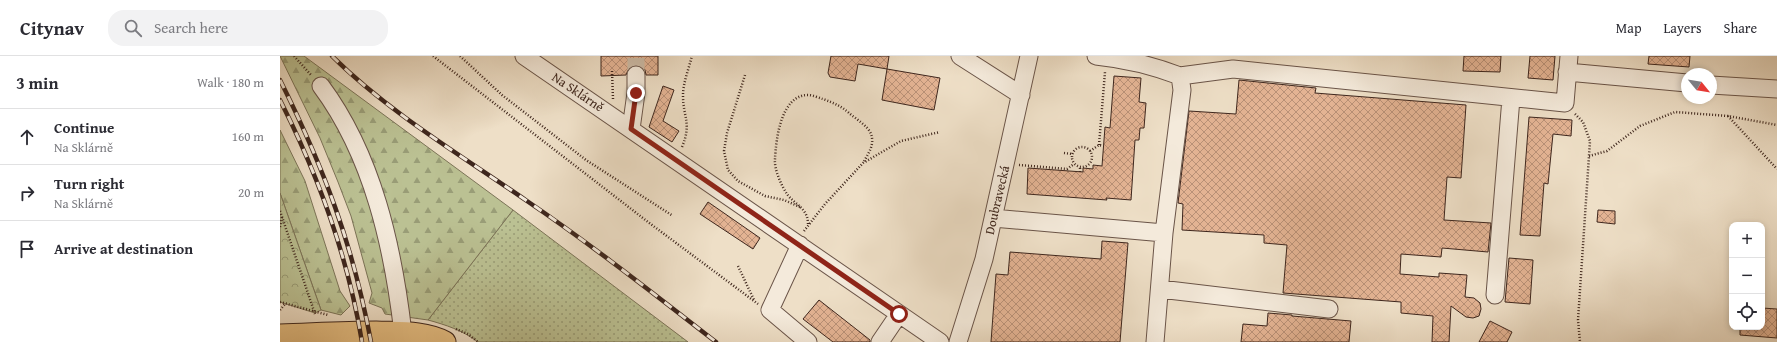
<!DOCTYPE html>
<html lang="en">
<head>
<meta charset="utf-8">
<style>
  body { margin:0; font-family:"Gentium Book Plus",serif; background:#f2f2f3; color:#2b2b33 }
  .controls { position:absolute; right:12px; bottom:12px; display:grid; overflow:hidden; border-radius:8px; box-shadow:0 2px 6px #0003 }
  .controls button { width:36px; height:36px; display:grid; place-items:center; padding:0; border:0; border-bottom:1px solid #e1e1e2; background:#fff; color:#2b2b33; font:20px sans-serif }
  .compass { position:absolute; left:1401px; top:12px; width:36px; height:36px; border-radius:50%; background:#fff; box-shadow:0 2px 6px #0003; rotate:120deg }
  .stop { position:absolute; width:12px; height:12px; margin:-9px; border:3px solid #8f2418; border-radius:50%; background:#fff }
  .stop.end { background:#8f2418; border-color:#fff; box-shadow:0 1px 4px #0008 }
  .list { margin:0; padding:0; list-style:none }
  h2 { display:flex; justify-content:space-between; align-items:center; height:52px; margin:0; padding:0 16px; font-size:17px }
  h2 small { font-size:13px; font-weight:400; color:#7c7c81 }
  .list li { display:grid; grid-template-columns:26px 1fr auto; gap:12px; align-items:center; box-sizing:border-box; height:56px; padding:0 16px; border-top:1px solid #e1e1e2 }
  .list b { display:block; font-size:15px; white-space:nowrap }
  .list p { margin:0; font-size:13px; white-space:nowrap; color:#7c7c81 }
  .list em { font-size:13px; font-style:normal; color:#7c7c81 }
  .icon { flex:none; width:22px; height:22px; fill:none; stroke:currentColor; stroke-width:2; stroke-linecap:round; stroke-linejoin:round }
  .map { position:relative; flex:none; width:1497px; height:286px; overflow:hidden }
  header { display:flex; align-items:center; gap:24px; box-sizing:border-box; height:56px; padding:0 20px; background:#fff; border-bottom:1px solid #e1e1e2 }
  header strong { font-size:19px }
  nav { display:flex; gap:22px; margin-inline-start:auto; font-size:14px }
  .search { width:280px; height:36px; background:#f2f2f3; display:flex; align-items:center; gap:10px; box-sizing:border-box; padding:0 14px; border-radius:16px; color:#7c7c81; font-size:15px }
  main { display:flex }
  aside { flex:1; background:#fff }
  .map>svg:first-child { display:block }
</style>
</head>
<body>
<header>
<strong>Citynav</strong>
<div class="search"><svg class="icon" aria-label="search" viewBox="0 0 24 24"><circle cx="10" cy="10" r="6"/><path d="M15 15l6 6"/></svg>Search here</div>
<nav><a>Map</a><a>Layers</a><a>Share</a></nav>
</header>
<main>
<aside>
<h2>3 min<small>Walk · 180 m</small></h2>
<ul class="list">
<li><svg class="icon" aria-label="ahead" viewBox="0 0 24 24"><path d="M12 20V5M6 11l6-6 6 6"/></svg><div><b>Continue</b><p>Na Sklárně</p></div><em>160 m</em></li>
<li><svg class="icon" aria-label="right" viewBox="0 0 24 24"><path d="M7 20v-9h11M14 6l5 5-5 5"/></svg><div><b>Turn right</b><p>Na Sklárně</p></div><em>20 m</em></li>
<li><svg class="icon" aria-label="arrive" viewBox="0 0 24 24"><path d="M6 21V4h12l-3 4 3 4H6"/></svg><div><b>Arrive at destination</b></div></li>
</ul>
</aside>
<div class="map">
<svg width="1497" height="286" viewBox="0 0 1497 286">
  <defs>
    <pattern id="grass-dots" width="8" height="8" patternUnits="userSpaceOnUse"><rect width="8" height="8" fill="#bbc193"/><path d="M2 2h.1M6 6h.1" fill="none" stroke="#999d77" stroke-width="1.8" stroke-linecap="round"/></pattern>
    <pattern id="forest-firs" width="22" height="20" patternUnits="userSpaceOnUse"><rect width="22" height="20" fill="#bbc193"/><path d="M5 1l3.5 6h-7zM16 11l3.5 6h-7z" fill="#999d77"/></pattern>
    <pattern id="park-crowns" width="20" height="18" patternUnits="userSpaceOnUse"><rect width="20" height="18" fill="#bbc193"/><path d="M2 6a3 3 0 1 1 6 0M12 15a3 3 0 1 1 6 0" fill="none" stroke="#999d77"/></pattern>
    <pattern id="building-cross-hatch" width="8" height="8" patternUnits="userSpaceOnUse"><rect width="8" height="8" fill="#e3b393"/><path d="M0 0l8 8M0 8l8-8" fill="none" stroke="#b99177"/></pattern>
  </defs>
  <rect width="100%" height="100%" fill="#eedfc7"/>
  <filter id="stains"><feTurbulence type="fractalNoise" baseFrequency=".005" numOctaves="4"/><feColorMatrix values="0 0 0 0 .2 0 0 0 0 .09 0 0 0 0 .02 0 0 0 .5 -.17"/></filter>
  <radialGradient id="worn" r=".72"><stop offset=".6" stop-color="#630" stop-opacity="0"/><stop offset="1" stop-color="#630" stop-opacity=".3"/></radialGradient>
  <!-- grass -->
  <path fill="url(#grass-dots)" stroke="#7c7458" d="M233,154L408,286H198C182,274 166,269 148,264Z"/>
  <!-- forest -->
  <path fill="url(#forest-firs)" stroke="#7c7458" d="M0,0H24L233,154L148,264L105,258L102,252L89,247L92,237L71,160L58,126L40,82Z
    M0,74L25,125L60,235L70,250L61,259L41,254L0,137Z"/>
  <!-- park -->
  <path fill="url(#park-crowns)" stroke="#7c7458" d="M0,137L41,254L35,257L0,246Z"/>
  <!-- building -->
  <path fill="url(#building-cross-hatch)" stroke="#3e261d" d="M321,0H378V19H366L365,14L361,11L356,9L348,14L346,19L321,20Z
    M551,0H609L607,13L660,22L654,54L602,44L607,13L578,8L575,25L550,21L548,17Z
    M1184,0H1221L1220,16L1183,15Z
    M1250,0H1275L1273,24L1248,22Z
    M1369,0H1410L1409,11L1368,8Z
    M834,20L861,22L859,46L866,47L864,72H860L859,84H855L851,144L826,142L827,144L747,138L748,112L803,116V112L813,113V109L822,110L825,71L830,72Z
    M959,24L1036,32L1035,37L1186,49L1181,122L1167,121L1164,164L1211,167L1208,196L1162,192L1161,201L1121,198L1120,218L1159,221V217L1187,219L1185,241L1194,242L1200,247L1201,253L1199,260L1193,262L1186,261L1171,250L1169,286H1152L1153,260L1121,257V246L1003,237L1007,189L984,187V179L902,174L903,148L898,147L909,55L956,58Z
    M383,30L394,34L383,65L399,75L392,86L369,71Z
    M1249,61L1292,64L1291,80L1273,78L1268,128L1264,127L1260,180L1240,179Z
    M428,146L480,182L473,193L420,158Z
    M1318,154L1335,155V168L1317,166Z
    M822,185L848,187L840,286H711L716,218L728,219L730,196L821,203Z
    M1229,202L1253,204L1250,248L1225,246Z
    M539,244L590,284V286H553L523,263Z
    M1482,252L1497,253V282L1460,279V271H1482Z
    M988,257L1012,259V260L1071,265L1069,286H961L963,268L987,270Z
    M1210,265L1232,276L1227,286H1199Z"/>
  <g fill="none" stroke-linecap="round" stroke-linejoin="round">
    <!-- minor-tunnel -->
    <path stroke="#cbbaa5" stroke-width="17" stroke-dasharray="17 8" stroke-linecap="butt" d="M356,19V0"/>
    <defs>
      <path id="minor" d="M244,0L660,286
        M680,0L741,39
        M816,0C845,3 874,10 900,20L902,34L884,177L875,286
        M1287,16L1407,27
        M900,20L953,13L1285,47L1289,0
        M1431,29L1497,33
        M41,30C93,100 113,191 123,277
        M351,73L356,37V19
        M713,162L884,177
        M520,189L490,254L528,286
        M880,233L1049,253
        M1215,239L1231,42
        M600,286L619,258
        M678,286L704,203L749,0"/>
      <path id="major" d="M0,279C32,278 64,276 96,276C119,277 144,275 165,286"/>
    </defs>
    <!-- minor casing -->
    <use href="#minor" stroke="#6a5448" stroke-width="19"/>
    <!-- major casing -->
    <use href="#major" stroke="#3e261d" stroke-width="23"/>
    <!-- path -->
    <path stroke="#3e261d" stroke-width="2.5" stroke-dasharray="1 2" stroke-linecap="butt" d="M14,0L31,19
      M153,0L368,166L478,248
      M180,0L222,39L306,104L393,160
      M332,15L333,43
      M465,19L447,77L444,95L448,114L458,125L485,140L504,144L520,151
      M1295,58L1303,66L1310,85L1298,264L1300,286
      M1448,60L1497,113
      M819,89L825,16
      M792 101a10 10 0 1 1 20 0a10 10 0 1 1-20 0Z
      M402,91C412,67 403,62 403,39C403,27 409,12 412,0
      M810,95L819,89L823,90
      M784,97L792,98
      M1309,100L1327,95L1360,70L1395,56L1448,60L1497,69
      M739,109L787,113L794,108
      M800,116V111
      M0,155L35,258
      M528,168C528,152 515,149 507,138C501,129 494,113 495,103C496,83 501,39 528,39C533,39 539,42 543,43C554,47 561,50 569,57C576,63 588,70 591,78C595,89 588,98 583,107
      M0,171L2,161
      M524,175L545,148L583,107L621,85L660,76
      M458,210L474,244
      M0,246L48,259
      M0,254L5,248
      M176,273L188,278L198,286"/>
    <!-- minor -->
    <use href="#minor" stroke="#f4eadb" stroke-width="17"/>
    <!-- major -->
    <use href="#major" stroke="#e7c084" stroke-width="21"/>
    <defs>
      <path id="rail" d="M52,0C107,55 182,100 247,145C312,189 374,238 436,286
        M0,24C44,112 73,189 91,286
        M0,44C39,121 68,201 82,286"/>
    </defs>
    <!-- rail casing -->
    <use href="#rail" stroke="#3e261d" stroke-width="4.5"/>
    <!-- rail -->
    <use href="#rail" stroke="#f4eadb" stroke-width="3" stroke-dasharray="9" stroke-linecap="butt"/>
  </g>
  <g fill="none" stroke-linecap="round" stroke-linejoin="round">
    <!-- route -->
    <path stroke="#8f2418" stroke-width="5" d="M356,37L351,73L619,258"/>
  </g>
  <g text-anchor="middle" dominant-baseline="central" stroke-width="3" stroke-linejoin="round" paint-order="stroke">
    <!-- street labels -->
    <g font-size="13" fill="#3e261d" stroke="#f4eadb">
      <text transform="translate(298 36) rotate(34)">Na Sklárně</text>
      <text transform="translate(717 144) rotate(-77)">Doubravecká</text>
    </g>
  </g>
  <rect width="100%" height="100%" filter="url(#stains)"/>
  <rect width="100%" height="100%" fill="url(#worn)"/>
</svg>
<div class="controls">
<button>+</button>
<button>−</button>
<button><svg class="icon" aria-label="locate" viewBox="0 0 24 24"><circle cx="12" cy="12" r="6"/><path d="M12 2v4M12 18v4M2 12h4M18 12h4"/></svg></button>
</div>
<svg class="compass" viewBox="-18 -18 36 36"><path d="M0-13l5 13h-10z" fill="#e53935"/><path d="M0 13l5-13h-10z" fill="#7c7c81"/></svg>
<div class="stop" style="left:619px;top:258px"></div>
<div class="stop end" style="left:356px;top:37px"></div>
</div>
</main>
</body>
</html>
